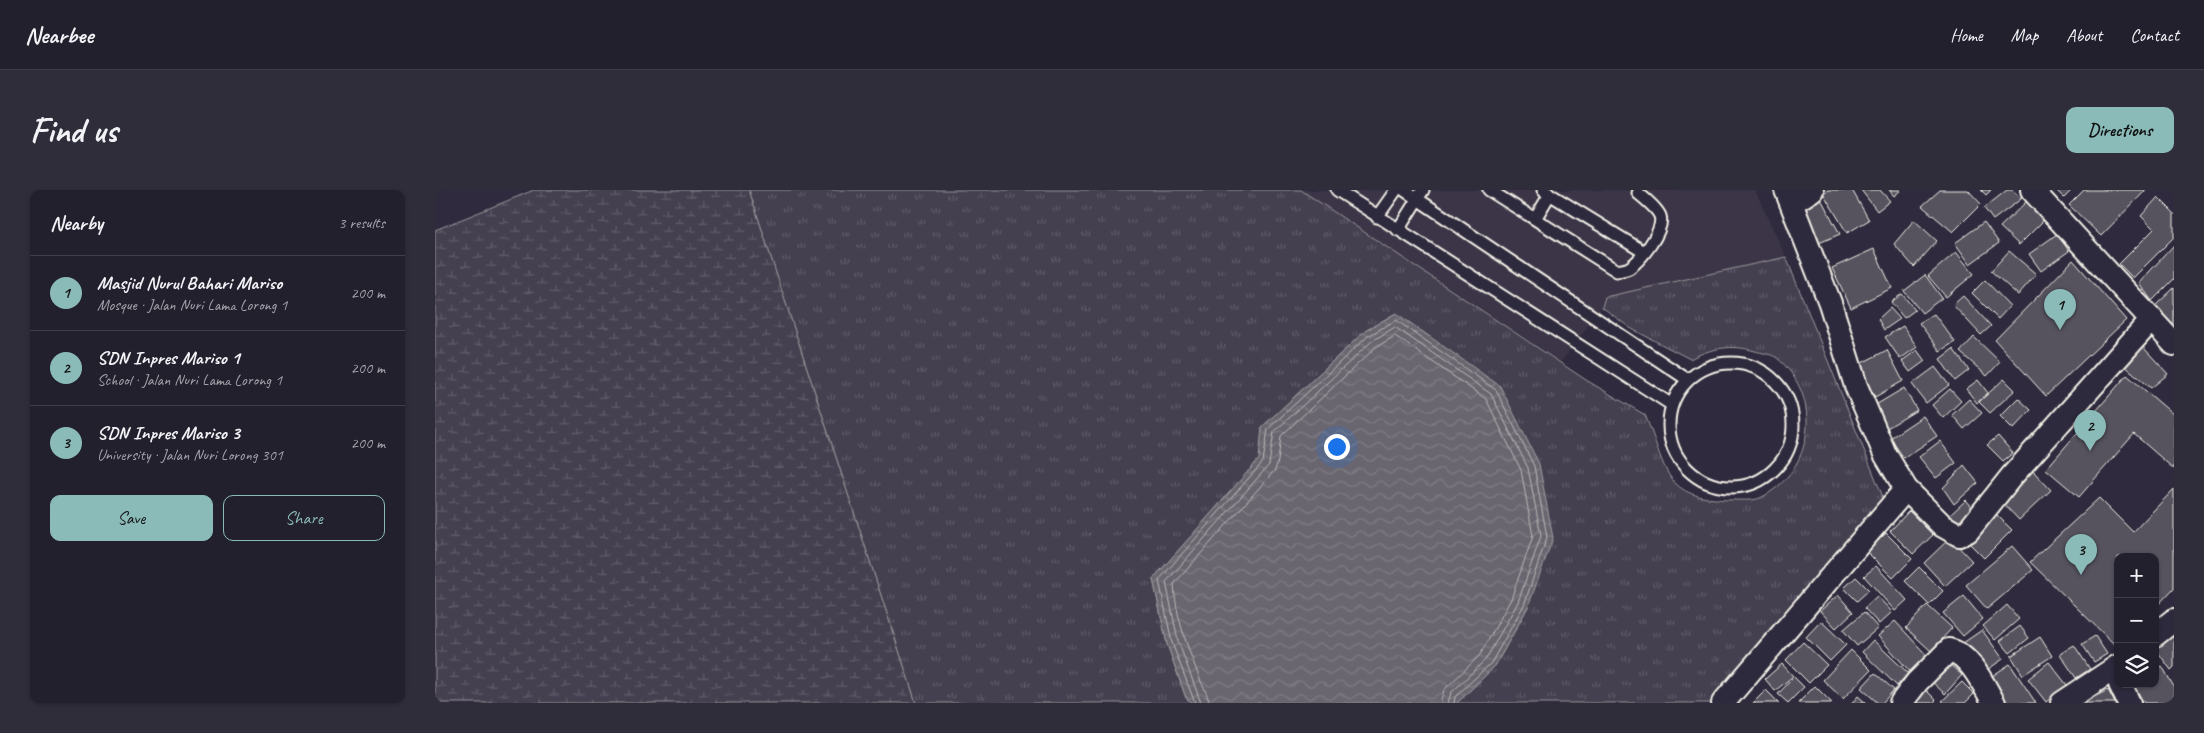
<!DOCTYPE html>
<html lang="en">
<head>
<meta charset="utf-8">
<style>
  body { margin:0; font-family:Caveat,sans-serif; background:#2f2d3a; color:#f1f3f6 }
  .controls { position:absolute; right:15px; bottom:15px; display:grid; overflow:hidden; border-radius:10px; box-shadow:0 1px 4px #0004 }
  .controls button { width:45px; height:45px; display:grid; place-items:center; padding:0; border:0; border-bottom:1px solid #403e4a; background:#23202e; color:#f1f3f6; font:25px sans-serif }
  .you { position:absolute; left:901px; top:256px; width:18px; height:18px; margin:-12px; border:4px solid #fff; border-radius:50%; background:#1a73e8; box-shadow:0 0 0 8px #1a73e833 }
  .badge { display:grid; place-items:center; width:32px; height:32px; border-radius:50%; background:#8bbbb9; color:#111; font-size:16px; font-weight:700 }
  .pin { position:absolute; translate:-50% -41px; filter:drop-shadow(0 1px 2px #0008) }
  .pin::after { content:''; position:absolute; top:26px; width:18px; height:15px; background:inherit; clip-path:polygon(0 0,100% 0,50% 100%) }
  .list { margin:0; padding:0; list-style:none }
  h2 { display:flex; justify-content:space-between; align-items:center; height:65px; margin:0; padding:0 20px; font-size:21px }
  h2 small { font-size:16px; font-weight:400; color:#a3a3aa }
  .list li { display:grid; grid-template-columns:32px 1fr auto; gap:15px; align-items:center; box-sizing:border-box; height:75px; padding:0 20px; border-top:1px solid #403e4a }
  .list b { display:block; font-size:19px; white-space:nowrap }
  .list p { margin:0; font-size:16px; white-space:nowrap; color:#a3a3aa }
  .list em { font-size:16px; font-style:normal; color:#a3a3aa }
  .actions { display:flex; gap:10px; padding:15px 20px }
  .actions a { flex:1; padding:11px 0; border:1px solid #8bbbb9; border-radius:10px; text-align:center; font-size:18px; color:#8bbbb9 }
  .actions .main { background:#8bbbb9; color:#111 }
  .icon { flex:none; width:28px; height:28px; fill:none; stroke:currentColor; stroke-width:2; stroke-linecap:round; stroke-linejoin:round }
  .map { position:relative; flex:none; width:1739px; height:513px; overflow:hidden; border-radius:10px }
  header { display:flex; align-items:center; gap:30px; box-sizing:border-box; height:70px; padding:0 25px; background:#23202e; border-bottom:1px solid #403e4a }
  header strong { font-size:24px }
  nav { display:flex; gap:28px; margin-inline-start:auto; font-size:18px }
  .intro { display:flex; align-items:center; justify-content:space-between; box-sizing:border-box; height:120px; padding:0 30px }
  h1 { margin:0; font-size:35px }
  .button { padding:12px 22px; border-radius:10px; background:#8bbbb9; color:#111; font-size:18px; font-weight:700 }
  main { display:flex; gap:30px; padding:0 30px }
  aside { flex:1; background:#23202e; border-radius:10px; box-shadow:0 1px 4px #0004 }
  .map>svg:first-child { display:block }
</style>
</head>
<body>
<header>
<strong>Nearbee</strong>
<nav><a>Home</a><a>Map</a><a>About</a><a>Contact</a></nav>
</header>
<div class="intro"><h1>Find us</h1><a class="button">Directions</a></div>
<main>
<aside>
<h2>Nearby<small>3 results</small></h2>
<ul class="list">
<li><span class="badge">1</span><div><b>Masjid Nurul Bahari Mariso</b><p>Mosque · Jalan Nuri Lama Lorong 1</p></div><em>200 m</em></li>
<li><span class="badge">2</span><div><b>SDN Inpres Mariso 1</b><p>School · Jalan Nuri Lama Lorong 1</p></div><em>200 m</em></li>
<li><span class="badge">3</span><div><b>SDN Inpres Mariso 3</b><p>University · Jalan Nuri Lorong 301</p></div><em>200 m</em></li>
</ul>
<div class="actions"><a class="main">Save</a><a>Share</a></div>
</aside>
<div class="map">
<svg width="1739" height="513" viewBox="0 0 1739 513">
  <defs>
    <pattern id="grass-tufts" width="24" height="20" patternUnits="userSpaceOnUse" patternTransform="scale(1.25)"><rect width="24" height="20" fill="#454050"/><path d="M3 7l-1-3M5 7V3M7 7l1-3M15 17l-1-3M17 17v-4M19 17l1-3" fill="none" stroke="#605c69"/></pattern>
    <pattern id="wetland-marsh" width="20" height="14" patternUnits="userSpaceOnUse" patternTransform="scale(1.25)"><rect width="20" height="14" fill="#454050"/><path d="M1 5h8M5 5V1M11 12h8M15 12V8" fill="none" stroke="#605c69"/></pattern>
    <pattern id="water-waves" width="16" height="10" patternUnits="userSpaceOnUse" patternTransform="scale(1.25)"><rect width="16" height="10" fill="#6a6670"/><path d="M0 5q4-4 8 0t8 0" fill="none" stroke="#807c84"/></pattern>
  </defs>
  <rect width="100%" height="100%" fill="#2f2a3d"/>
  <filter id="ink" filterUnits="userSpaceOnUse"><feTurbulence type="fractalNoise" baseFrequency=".02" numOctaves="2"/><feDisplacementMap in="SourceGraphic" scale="10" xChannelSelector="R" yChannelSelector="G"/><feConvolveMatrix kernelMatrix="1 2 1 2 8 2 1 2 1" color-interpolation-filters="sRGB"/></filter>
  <g filter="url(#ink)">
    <!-- built -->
    <path fill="#3b3647" d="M866,0H1320L1351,67L1170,107L1167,117L1126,172Z"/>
    <!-- grass -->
    <path fill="url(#grass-tufts)" stroke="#9c989c" d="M314,0H866L1151,190L1210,225C1233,279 1226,309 1298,310C1306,310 1318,311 1325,308C1379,282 1389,207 1342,168C1337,164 1327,163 1320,161C1297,154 1276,158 1255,169L1195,138L1167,117L1170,107L1351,67L1450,312L1381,401L1277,513H1022L1060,476L1093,417L961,123L930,141L827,237L825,269L718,389L732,454L751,508L757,513H481Z"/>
    <!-- wetland -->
    <path fill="url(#wetland-marsh)" stroke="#9c989c" d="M99,0H314L481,513H0V40Z"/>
    <!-- water -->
    <path fill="url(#water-waves)" stroke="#a19ea0" d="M961,123L1065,196L1104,274L1118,348L1093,417L1060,476L1022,513H757L751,508L732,454L718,389L824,269L827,237L930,141Z"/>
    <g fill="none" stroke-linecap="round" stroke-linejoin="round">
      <!-- shore -->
      <path stroke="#bdb9b8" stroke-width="1" d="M760,513L737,453L724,390L828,272L833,239L933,146L961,130L1061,200L1099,276L1112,347L1089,415L1056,473L1020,507L1019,513
        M766,513L743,451L731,392L834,275L839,242L937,151L960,137L1056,204L1093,278L1106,346L1083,412L1051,469L1016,503L1013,513
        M774,513C773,503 766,494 763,484C752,456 740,424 739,394L840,280L843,271L846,246L941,157L960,146L1051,209L1086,280L1098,346L1076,409L1045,465L1009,500L1005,513"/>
    </g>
    <!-- building -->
    <path fill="#56525f" stroke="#f4f1e8" d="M1393,0H1417L1434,30L1412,43L1388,3Z
      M1426,0H1445L1455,11L1442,21Z
      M1454,0H1466L1459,6Z
      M1505,0H1533L1546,14L1518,42L1487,16Z
      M1546,0H1556L1551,5Z
      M1572,0H1578L1586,9L1558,30L1549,18Z
      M1621,0H1637L1629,8Z
      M1649,0H1710V1L1666,46L1634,15Z
      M1723,7L1739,23V47L1698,88L1684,74L1719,39L1706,26Z
      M1386,9L1405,44L1384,53L1367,16Z
      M1593,10L1611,28L1584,55L1565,37Z
      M1479,30L1502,51L1479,77L1459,54Z
      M1549,32L1564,53L1535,74L1520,53Z
      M1622,44L1634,61L1606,81L1594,64Z
      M1739,55V89L1717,111L1704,93Z
      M1439,59L1457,98L1416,118L1397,78Z
      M1574,61L1601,84L1583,105L1556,81Z
      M1521,62L1539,84L1511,107L1493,86Z
      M1638,70L1691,130L1611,206L1560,150Z
      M1490,85L1507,108L1487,123L1469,101Z
      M1550,90L1575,116L1563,129L1537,103Z
      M1739,98V137L1719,117Z
      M1467,104L1480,120L1469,128L1456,112Z
      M1528,106L1556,136L1546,145L1518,115Z
      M1455,118L1465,129L1449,140L1443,129Z
      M1499,124L1520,152L1505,161L1484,133Z
      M1468,136L1482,157L1465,169L1450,147Z
      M1539,147L1565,172L1552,186L1525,162Z
      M1708,157L1733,184L1716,198L1690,176Z
      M1518,159L1534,180L1520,191L1505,169Z
      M1452,160L1468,191L1440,207L1423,175Z
      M1482,160L1490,171L1475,182L1467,171Z
      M1500,177L1514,195L1491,213L1477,194Z
      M1692,185L1739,225V279L1699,244L1644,307L1611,279Z
      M1569,189L1580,200L1555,223L1544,212Z
      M1543,190L1553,203L1542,213L1531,199Z
      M1469,198L1482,220L1452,238L1439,216Z
      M1515,199L1526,211L1508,228L1497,215Z
      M1583,208L1596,220L1578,239L1565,226Z
      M1534,209L1547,223L1529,239L1517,225Z
      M1488,226L1502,246L1469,268L1455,248Z
      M1563,246L1578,263L1568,271L1552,255Z
      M1505,251L1521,273L1501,288L1484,267Z
      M1529,275L1543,293L1519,314L1508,298Z
      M1597,280L1616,300L1584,330L1565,310Z
      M1739,299V398L1720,418V367H1683L1682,457L1595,372L1664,308L1698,342Z
      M1531,310L1541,321L1523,337L1513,327Z
      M1474,321L1498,345L1478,364L1455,341Z
      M1559,322L1577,340L1549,368L1531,350Z
      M1451,343L1477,369L1458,388L1432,362Z
      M1515,348L1537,371L1510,396L1489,373Z
      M1577,356L1598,380L1552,419L1531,395Z
      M1441,376L1472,410L1460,421L1429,386Z
      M1484,377L1508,401L1494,415L1470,391Z
      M1421,387L1434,400L1422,411L1409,398Z
      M1403,405L1418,422L1401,438L1385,421Z
      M1442,406L1457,422L1444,434L1429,418Z
      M1529,406L1548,429L1528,446L1508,423Z
      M1492,415L1517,438L1496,461L1471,438Z
      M1572,415L1584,429L1560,450L1548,436Z
      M1429,422L1443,438L1422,456L1408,440Z
      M1386,431L1411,455L1395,471L1371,447Z
      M1460,431L1496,470L1479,486L1443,446Z
      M1585,436L1594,448L1575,463L1565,451Z
      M1547,440L1568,469L1549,482L1528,453Z
      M1737,444L1739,446V477L1736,480L1720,458Z
      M1660,446L1672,464L1659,472L1647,454Z
      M1605,447L1617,466L1588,485L1576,466Z
      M1438,450L1473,483L1462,496L1427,462Z
      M1368,452L1392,475L1374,493L1351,470Z
      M1639,455L1655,479L1641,488L1625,464Z
      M1416,460L1436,480L1408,509L1388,490Z
      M1614,472L1632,495L1611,512L1593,489Z
      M1513,473L1527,485L1510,504L1496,491Z
      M1347,474L1358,486L1340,501L1330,489Z
      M1575,474L1601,513H1571L1554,488Z
      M1727,476L1739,497V513H1709L1698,494H1720V480Z
      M1440,483L1459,500L1447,513H1443L1426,498Z
      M1359,487L1369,497L1353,513L1343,504Z
      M1527,492L1539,504L1530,513H1510L1507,511Z
      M1380,496L1397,513H1363Z
      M1487,496L1501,510L1498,513H1470Z
      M1331,500L1344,513H1318Z
      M1673,500L1680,513H1647Z
      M1423,506L1431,513H1417Z"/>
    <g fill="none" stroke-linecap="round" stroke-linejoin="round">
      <defs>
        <path id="lane" d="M902,0L1237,215
          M969,0L1253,190
          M1054,0L1182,81C1186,80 1190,80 1194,78C1205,71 1230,40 1225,26C1222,18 1210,9 1203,3
          M1108,0L1209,62
          M942,27L961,0
          M1100,29L1115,4
          M963,40L988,0
          M1234 235a62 62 0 1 1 124 0a62 62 0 1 1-124 0Z"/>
        <path id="street" d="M1351,0L1395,113L1421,196L1450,264L1471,299L1508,336L1524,345L1533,341L1576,287L1717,129
          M1597,0L1739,154
          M1357,13L1377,0
          M1720,445L1739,430
          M1685,494L1694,513
          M1288,513L1471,299
          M1466,513L1482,492L1514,460C1535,464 1549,496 1559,513
          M1627,513L1683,476"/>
      </defs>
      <!-- lane casing -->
      <use href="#lane" stroke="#f4f1e8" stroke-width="15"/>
      <!-- street casing -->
      <use href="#street" stroke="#f4f1e8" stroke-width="26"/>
      <!-- lane -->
      <use href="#lane" stroke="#2f2a3d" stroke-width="11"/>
      <!-- street -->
      <use href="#street" stroke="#2f2a3d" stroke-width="22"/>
    </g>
  </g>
</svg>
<div class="controls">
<button>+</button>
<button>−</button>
<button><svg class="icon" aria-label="layers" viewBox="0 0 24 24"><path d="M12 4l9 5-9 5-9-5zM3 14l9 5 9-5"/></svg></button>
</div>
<div class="you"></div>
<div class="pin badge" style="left:1625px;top:140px">1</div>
<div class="pin badge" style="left:1655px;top:261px">2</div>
<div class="pin badge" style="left:1646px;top:385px">3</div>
</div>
</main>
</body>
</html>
